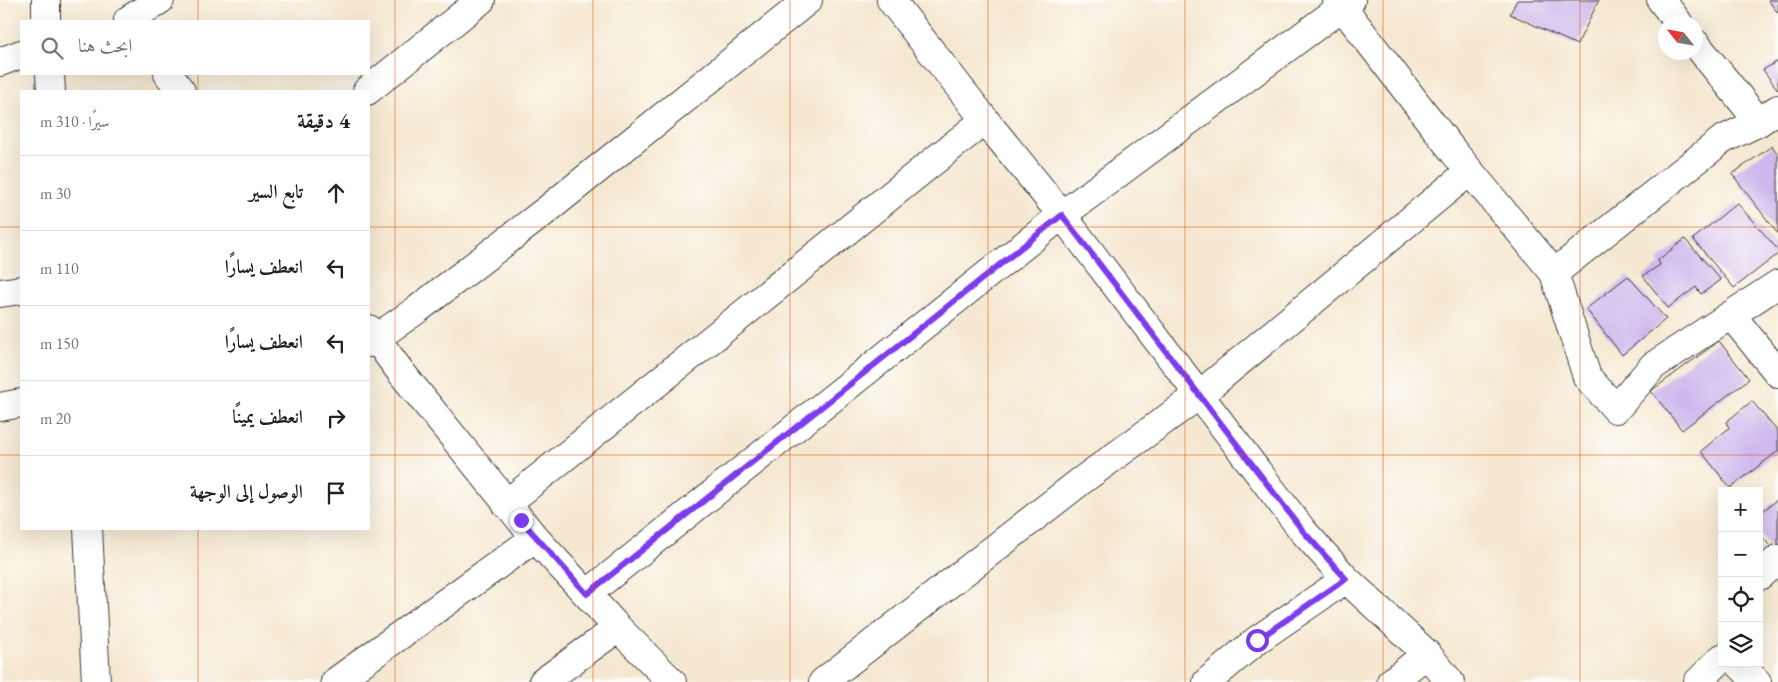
<!DOCTYPE html>
<html lang="ar">
<head>
<meta charset="utf-8">
<style>
  body { margin:0; font-family:"EB Garamond",Amiri,serif; background:#f6f6f6; color:#222; direction:rtl }
  .controls { position:absolute; right:15px; bottom:15px; display:grid; overflow:hidden; border-radius:0px; box-shadow:0 5px 20px #0002 }
  .controls button { width:45px; height:45px; display:grid; place-items:center; padding:0; border:0; border-bottom:1px solid #e0e0e0; background:#fff; color:#222; font:25px sans-serif }
  .compass { position:absolute; left:1658px; top:15px; width:45px; height:45px; border-radius:50%; background:#fff; box-shadow:0 5px 20px #0002; rotate:301deg }
  .stop { position:absolute; width:15px; height:15px; margin:-11px; border:4px solid #7c3aed; border-radius:50%; background:#fff }
  .stop.end { background:#7c3aed; border-color:#fff; box-shadow:0 1px 5px #0008 }
  .list { margin:0; padding:0; list-style:none }
  h2 { display:flex; justify-content:space-between; align-items:center; height:65px; margin:0; padding:0 20px; font-size:21px }
  h2 small { font-size:16px; font-weight:400; color:#767676 }
  .list li { display:grid; grid-template-columns:32px 1fr auto; gap:15px; align-items:center; box-sizing:border-box; height:75px; padding:0 20px; border-top:1px solid #e0e0e0 }
  .list b { display:block; font-size:19px; white-space:nowrap }
  .list em { font-size:16px; font-style:normal; color:#767676 }
  .icon { flex:none; width:28px; height:28px; fill:none; stroke:currentColor; stroke-width:2; stroke-linecap:round; stroke-linejoin:round }
  .map { position:relative; flex:none; width:1778px; height:682px; overflow:hidden; direction:ltr }
  .search { position:absolute; background:#fff; box-shadow:0 5px 20px #0002; left:20px; top:20px; width:350px; height:55px; display:flex; align-items:center; gap:12px; box-sizing:border-box; padding:0 18px; border-radius:0px; color:#767676; font-size:19px }
  .panel { position:absolute; background:#fff; box-shadow:0 5px 20px #0002; left:20px; top:90px; width:350px; height:440px; border-radius:0px; direction:rtl }
  .map>svg:first-child { display:block }
</style>
</head>
<body>
<div class="map">
<svg width="1778" height="682" viewBox="0 0 1778 682">
  <rect width="100%" height="100%" fill="#fdfcf7"/>
  <filter id="ink" filterUnits="userSpaceOnUse"><feTurbulence type="fractalNoise" baseFrequency=".02" numOctaves="2"/><feDisplacementMap in="SourceGraphic" scale="10" xChannelSelector="R" yChannelSelector="G"/><feConvolveMatrix kernelMatrix="1 2 1 2 8 2 1 2 1" color-interpolation-filters="sRGB"/></filter>
  <filter id="wash" filterUnits="userSpaceOnUse"><feTurbulence type="fractalNoise" baseFrequency=".0096" numOctaves="4" result="noise"/><feDisplacementMap in="SourceGraphic" scale="20" xChannelSelector="R" yChannelSelector="G"/><feGaussianBlur stdDeviation="1.12" result="paint"/><feColorMatrix in="noise" values="0 0 0 0 0 0 0 0 0 0 0 0 0 0 0 0 0 1.4 0 .05"/><feComposite in="paint" operator="in"/></filter>
  <g filter="url(#wash)">
    <rect width="100%" height="100%" fill="#f5e8d2"/>
    <g id="blocks">
      <!-- building -->
      <path fill="#ceb8ed" d="M1517,0H1599L1577,45L1510,14Z
        M1768,0H1778V13Z
        M1778,61V90L1763,70Z
        M1772,146L1778,154V234L1732,174Z
        M1737,203L1778,250V254L1734,288L1693,239Z
        M1685,239L1721,280L1701,294L1696,287L1668,308L1643,276L1660,265L1658,260Z
        M1628,276L1666,319L1622,355L1586,309Z
        M1719,341L1749,379L1682,430L1651,391Z
        M1752,401L1778,432V451L1730,488L1701,451L1729,428L1726,422Z
        M1778,499V549L1775,552L1759,533V514Z"/>
    </g>
  </g>
  <g filter="url(#ink)">
    <use href="#blocks" fill-opacity="0" stroke="#3d3b37" stroke-width="1"/>
    <g fill="none" stroke-linecap="round" stroke-linejoin="round">
      <defs>
        <path id="minor" d="M46,0V21
          M1337,0L1453,151L1554,273L1587,377L1616,409L1653,366L1778,284
          M1661,0L1678,22
          M129,21L128,20L160,0
          M1696,44L1759,122
          M0,62L21,54
          M50,74L51,91
          M168,74L181,91
          M367,91L481,0
          M985,120L1062,215L1303,531L1346,579L1427,654L1450,682
          M1554,273L1722,140L1759,122L1778,109
          M0,293L21,290
          M1731,315L1778,373
          M369,329L400,371L535,538L618,628L672,682
          M369,343L418,309L548,209L808,0
          M0,407L21,403
          M506,504L985,120L891,0
          M88,529L96,682
          M1759,576L1778,559
          M587,594L1062,215L1351,0
          M1738,663L1757,682
          M335,682L535,538
          M543,682L618,628
          M823,682L1081,481L1199,395L1470,171
          M1207,682L1257,640L1346,579
          M1391,682L1427,654
          M1698,682L1722,658"/>
      </defs>
      <!-- minor casing -->
      <use href="#minor" stroke="#3d3b37" stroke-width="30"/>
      <!-- minor -->
      <use href="#minor" stroke="#fff" stroke-width="28"/>
    </g>
  </g>
  <g fill="none" stroke-linecap="round" stroke-linejoin="round" filter="url(#ink)">
    <!-- route -->
    <path stroke="#7c3aed" stroke-width="6" d="M521,520L587,594L1062,215L1303,531L1346,579L1257,640"/>
  </g>
  <!-- grid -->
  <path fill="none" stroke="#de560d" stroke-width="1" stroke-opacity="0.55" d="M198,0V21M395,0V682M593,0V682M790,0V682M988,0V682M1185,0V682M1383,0V682M1580,0V682M198,74V91M0,227H21M369,227H1778M0,455H21M369,455H1778M198,529V682"/>
</svg>
<div class="controls">
<button>+</button>
<button>−</button>
<button><svg class="icon" aria-label="locate" viewBox="0 0 24 24"><circle cx="12" cy="12" r="6"/><path d="M12 2v4M12 18v4M2 12h4M18 12h4"/></svg></button>
<button><svg class="icon" aria-label="layers" viewBox="0 0 24 24"><path d="M12 4l9 5-9 5-9-5zM3 14l9 5 9-5"/></svg></button>
</div>
<svg class="compass" viewBox="-18 -18 36 36"><path d="M0-13l5 13h-10z" fill="#e53935"/><path d="M0 13l5-13h-10z" fill="#767676"/></svg>
<div class="stop" style="left:1257px;top:640px"></div>
<div class="stop end" style="left:521px;top:520px"></div>
<div class="search"><svg class="icon" aria-label="search" viewBox="0 0 24 24"><circle cx="10" cy="10" r="6"/><path d="M15 15l6 6"/></svg>ابحث هنا</div>
<section class="panel">
<h2>4 دقيقة<small>سيرًا · 310 m</small></h2>
<ul class="list">
<li><svg class="icon" aria-label="ahead" viewBox="0 0 24 24"><path d="M12 20V5M6 11l6-6 6 6"/></svg><div><b>تابع السير</b></div><em>30 m</em></li>
<li><svg class="icon" aria-label="left" viewBox="0 0 24 24"><path d="M17 20v-9H6M10 6l-5 5 5 5"/></svg><div><b>انعطف يسارًا</b></div><em>110 m</em></li>
<li><svg class="icon" aria-label="left" viewBox="0 0 24 24"><path d="M17 20v-9H6M10 6l-5 5 5 5"/></svg><div><b>انعطف يسارًا</b></div><em>150 m</em></li>
<li><svg class="icon" aria-label="right" viewBox="0 0 24 24"><path d="M7 20v-9h11M14 6l5 5-5 5"/></svg><div><b>انعطف يمينًا</b></div><em>20 m</em></li>
<li><svg class="icon" aria-label="arrive" viewBox="0 0 24 24"><path d="M6 21V4h12l-3 4 3 4H6"/></svg><div><b>الوصول إلى الوجهة</b></div></li>
</ul>
</section>
</div>
</body>
</html>
